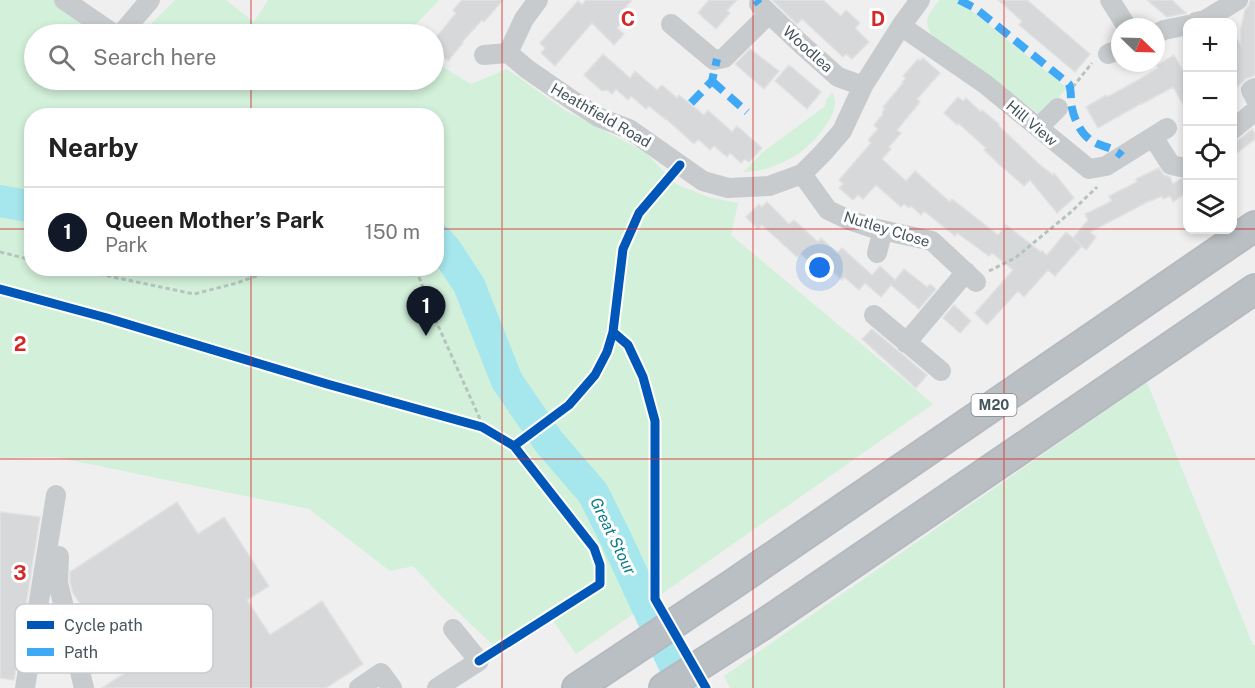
<!DOCTYPE html>
<html lang="en">
<head>
<meta charset="utf-8">
<style>
  body { margin:0; font-family:"Public Sans",sans-serif; background:#f6f6f6; color:#222 }
  .controls { position:absolute; right:18px; top:18px; display:grid; overflow:hidden; border-radius:12px; box-shadow:0 3px 9px #0003 }
  .controls button { width:54px; height:54px; display:grid; place-items:center; padding:0; border:0; border-bottom:2px solid #e0e0e0; background:#fff; color:#222; font:30px sans-serif }
  .compass { position:absolute; left:1111px; top:18px; width:54px; height:54px; border-radius:50%; background:#fff; box-shadow:0 3px 9px #0003; rotate:113deg }
  .you { position:absolute; left:820px; top:268px; width:21px; height:21px; margin:-15px; border:4px solid #fff; border-radius:50%; background:#1a73e8; box-shadow:0 0 0 9px #1a73e833 }
  .badge { display:grid; place-items:center; width:39px; height:39px; border-radius:50%; background:#111827; color:#fff; font-size:20px; font-weight:700 }
  .pin { position:absolute; translate:-50% -50px; filter:drop-shadow(0 2px 3px #0008) }
  .pin::after { content:''; position:absolute; top:32px; width:21px; height:18px; background:inherit; clip-path:polygon(0 0,100% 0,50% 100%) }
  .list { margin:0; padding:0; list-style:none }
  h2 { display:flex; justify-content:space-between; align-items:center; height:78px; margin:0; padding:0 24px; font-size:26px }
  h2 small { font-size:20px; font-weight:400; color:#767676 }
  .list li { display:grid; grid-template-columns:39px 1fr auto; gap:18px; align-items:center; box-sizing:border-box; height:90px; padding:0 24px; border-top:2px solid #e0e0e0 }
  .list b { display:block; font-size:22px; white-space:nowrap }
  .list p { margin:0; font-size:20px; white-space:nowrap; color:#767676 }
  .list em { font-size:20px; font-style:normal; color:#767676 }
  .icon { flex:none; width:33px; height:33px; fill:none; stroke:currentColor; stroke-width:2; stroke-linecap:round; stroke-linejoin:round }
  .map { position:relative; flex:none; width:1255px; height:688px; overflow:hidden }
  .search { position:absolute; background:#fff; box-shadow:0 3px 9px #0003; left:24px; top:24px; width:420px; height:66px; display:flex; align-items:center; gap:15px; box-sizing:border-box; padding:0 21px; border-radius:33px; color:#767676; font-size:22px }
  .panel { position:absolute; background:#fff; box-shadow:0 3px 9px #0003; left:24px; top:108px; width:420px; height:168px; border-radius:24px }
  .map>svg:first-child { display:block }
</style>
</head>
<body>
<div class="map">
<svg width="1255" height="688" viewBox="0 0 1255 688">
  <rect width="100%" height="100%" fill="#f0efef"/>
  <!-- green -->
  <path fill="#d2f0da" fill-rule="evenodd" d="M0,0H54L96,34H34V80H434V62L471,84L507,69L563,109L645,152L676,184L708,197L738,203L731,235L933,404L576,654L546,611L494,646L442,597L413,566L390,571L309,509L55,457L0,458ZM32,116H436V268H32Z
    M175,0H226L254,22L268,0H439L407,34H141Z
    M939,0H958L1067,88L1047,110L1038,113L1031,108L933,37C922,20 928,16 939,0Z
    M832,92C838,103 834,112 828,122C811,151 776,172 743,172L763,152L825,106L826,100Z
    M1147,382L1253,645H1255V688H730L724,676Z"/>
  <g fill="none" stroke-linecap="round" stroke-linejoin="round">
    <!-- river -->
    <path stroke="#a6e7ee" stroke-width="32" d="M0,201L32,207
      M436,239L446,250L469,285L507,381L549,442L593,493L616,539L685,688"/>
  </g>
  <!-- building -->
  <path fill="#d7d8d9" stroke="#e1e1e2" stroke-width="1.5" d="M462,0H503L484,22L482,20L462,42L463,43L448,61L434,48V40L456,13L453,10Z
    M586,0H632L625,8L630,13L617,28L624,34L614,45L592,23L555,66L541,53L545,48L540,43L578,1L582,5Z
    M709,0H737L727,10L730,13L716,29L698,13Z
    M772,0H823L841,16L846,10L860,23L855,28L869,42L852,59L846,54L843,57L802,19L797,24Z
    M998,0H1027L1090,54L1075,72L1019,25L1022,21Z
    M1147,0H1172L1186,13L1167,17Z
    M1250,0H1255V75L1246,79L1233,90V33L1241,45V27L1245,10L1249,5Z
    M750,49L779,71L764,89L735,64Z
    M603,54L630,78L635,71L657,90L662,85L677,98L679,95L704,115L708,110L732,132L737,126L762,148L749,162L745,159L741,163L730,153L727,157L714,146L710,150L698,139L694,144L665,118V119L649,106L646,109L631,96L628,100L616,89L612,94L607,90L602,91L584,75Z
    M1174,55L1188,80V113L1173,87L1142,104V103L1098,128L1086,107L1106,95L1107,97L1140,79L1158,68L1157,65Z
    M923,58L940,73L917,99L920,102L897,130L901,133L889,147L891,149L882,159L906,181L915,171L950,202L952,199L998,235L1006,225L1041,252L1042,251L1047,255L1066,232L1073,238L1088,220L1085,214L1112,201L1109,196L1137,182L1136,179L1159,168L1164,175L1170,177L1173,184L1180,179H1188V191L1173,202L1170,196L1163,199L1162,196L1151,201V200L1090,232L1096,237L1086,250L1075,240L1082,246L1055,276L1048,270L1024,297L1018,291L987,325L975,313L1013,270L992,253L989,256L957,233L955,236L924,211L921,215L911,206L909,208L904,204L901,207L876,185L863,199L858,195L853,200L839,188L843,184L839,180L871,143L868,140L878,129L874,125L883,114L882,113L885,108L883,107L903,83L902,82L906,78L903,76L918,59L920,61Z
    M789,65L821,92L807,109L775,81Z
    M958,97L963,101L966,98L981,112L982,110L999,124L998,125L1039,164L1053,175L1054,173L1074,198L1057,213L1030,180L1024,186L1006,170H1005L984,150L986,148L958,123L957,125L944,113Z
    M1252,129L1255,133V139L1233,156V142L1240,139Z
    M767,202L789,224L794,220L818,242L821,238L837,253L842,248L872,275L880,266L895,280L904,269L927,287L930,284L936,289L919,309L891,285L892,284L881,297L865,283L859,290L844,277L842,280L818,258L812,264L801,254L797,257L762,225L758,229L746,217L759,204L762,207Z
    M954,305L971,321L960,333L943,318Z
    M872,329L927,375L916,388L862,339Z
    M177,502L198,534L224,517L269,586L247,600L270,635L322,601L363,664L326,688H102L125,673L73,593L70,582V572Z
    M0,512L40,517L14,680L0,678Z"/>
  <g fill="none" stroke-linecap="round" stroke-linejoin="round">
    <defs>
      <path id="highway" d="M577,688L733,584L1255,226
        M664,688L761,626L1255,289"/>
    </defs>
    <!-- highway casing -->
    <use href="#highway" stroke="#b4babf" stroke-width="32"/>
    <!-- path -->
    <path stroke="#b6c4be" stroke-width="3" stroke-dasharray="4.5 3" stroke-linecap="butt" d="M1068,93L1092,63
      M0,252L32,260
      M70,268L194,294L237,283L278,268
      M407,268L419,277L436,321L480,419L482,427
      M989,271L1015,258L1071,212L1097,187"/>
    <!-- minor -->
    <path stroke="#c8cbcd" stroke-width="20" d="M64,0L114,34
      M1110,0L1127,27
      M759,4L802,45L838,77L863,86
      M1196,22L1205,20L1238,0
      M671,24L714,60L724,58L769,14
      M901,26L985,84L1089,169L1106,166L1167,128
      M121,34L150,0
      M1156,34L1164,30L1188,25
      M508,53L527,69L572,100L598,117L629,129L703,181L728,188L769,186L802,174L823,153L842,131L863,86L901,26L920,0
      M508,53L524,19L538,0
      M1108,54L1120,49
      M484,55L508,53
      M1255,88L1251,90L1255,98
      M1039,127L1058,108
      M1232,130L1255,111
      M1153,137L1171,165L1186,168L1188,167
      M802,174L828,210L849,220L873,228L932,241L976,282
      M877,253L883,230
      M874,315L941,371
      M906,343L966,272
      M59,556L58,583L84,688
      M25,688L56,495
      M359,688L381,673L392,688
      M437,688L479,661L453,629"/>
    <!-- highway -->
    <use href="#highway" stroke="#babfc4" stroke-width="28"/>
    <!-- quiet -->
    <path stroke="#3fa9f5" stroke-width="8" stroke-dasharray="15 8" stroke-linecap="butt" d="M756,0L759,4
      M959,0L975,8L1069,84C1072,92 1070,100 1072,108C1074,118 1080,132 1088,138C1099,148 1111,145 1122,156
      M712,81L747,112
      M691,103L712,81L717,59"/>
    <defs>
      <path id="cycleway" d="M0,289L107,318L327,384L482,427L514,446L594,548L600,565V584L479,661
        M613,332L628,345L643,377L655,421V599L706,688
        M514,446L569,405L595,375L607,352L613,332L623,249L639,213L680,165"/>
    </defs>
    <!-- cycleway casing -->
    <use href="#cycleway" stroke="#fff" stroke-width="13"/>
    <!-- cycleway -->
    <use href="#cycleway" stroke="#0057b8" stroke-width="9"/>
  </g>
  <!-- grid -->
  <path fill="none" stroke="#d62828" stroke-width="1.5" stroke-opacity="0.55" d="M251,0V34M502,0V688M753,0V688M1004,0V688M251,80V116M0,229H32M436,229H1188M1232,229H1255M251,268V688M0,459H1255"/>
  <g text-anchor="middle" dominant-baseline="central" stroke-width="6" stroke-linejoin="round" paint-order="stroke">
    <!-- shield labels -->
    <rect fill="#fff" stroke="#7d878d" stroke-width="1.5" x="971.5" y="394" width="45" height="22" rx="4.5"/>
    <g font-size="14" font-weight="bold" fill="#45545c">
      <text x="994" y="405">M20</text>
    </g>
    <!-- street labels -->
    <g font-size="15" fill="#45545c" stroke="#fff">
      <text transform="translate(808 49) rotate(42)">Woodlea</text>
      <text transform="translate(601 115) rotate(30)">Heathfield Road</text>
      <text transform="translate(1032 123) rotate(40)">Hill View</text>
      <text transform="translate(887 229) rotate(17)">Nutley Close</text>
    </g>
    <!-- water labels -->
    <g font-size="16" font-style="italic" fill="#0b7f8c" stroke="#fff">
      <text transform="translate(613 536) rotate(64)">Great Stour</text>
    </g>
  </g>
  <!-- legend -->
  <rect x="15" y="604" width="198" height="69" rx="9" fill="#fff" stroke="#c7ccce" stroke-width="1.5"/>
  <rect x="27" y="621" width="27" height="8" fill="#0057b8"/>
  <rect x="27" y="648" width="27" height="8" fill="#3fa9f5"/>
  <g font-size="16" fill="#45545c">
    <text x="64" y="631">Cycle path</text>
    <text x="64" y="658">Path</text>
  </g>
  <g font-size="20" text-anchor="middle" font-weight="bold" fill="#d62828" stroke="#fff" stroke-width="6" stroke-linejoin="round" paint-order="stroke">
    <text x="628" y="26">C</text>
    <text x="878" y="26">D</text>
    <text x="20" y="351">2</text>
    <text x="20" y="580">3</text>
  </g>
</svg>
<div class="controls">
<button>+</button>
<button>−</button>
<button><svg class="icon" aria-label="locate" viewBox="0 0 24 24"><circle cx="12" cy="12" r="6"/><path d="M12 2v4M12 18v4M2 12h4M18 12h4"/></svg></button>
<button><svg class="icon" aria-label="layers" viewBox="0 0 24 24"><path d="M12 4l9 5-9 5-9-5zM3 14l9 5 9-5"/></svg></button>
</div>
<svg class="compass" viewBox="-18 -18 36 36"><path d="M0-13l5 13h-10z" fill="#e53935"/><path d="M0 13l5-13h-10z" fill="#767676"/></svg>
<div class="you"></div>
<div class="pin badge" style="left:426px;top:336px">1</div>
<div class="search"><svg class="icon" aria-label="search" viewBox="0 0 24 24"><circle cx="10" cy="10" r="6"/><path d="M15 15l6 6"/></svg>Search here</div>
<section class="panel">
<h2>Nearby<small></small></h2>
<ul class="list">
<li><span class="badge">1</span><div><b>Queen Mother’s Park</b><p>Park</p></div><em>150 m</em></li>
</ul>
</section>
</div>
</body>
</html>
